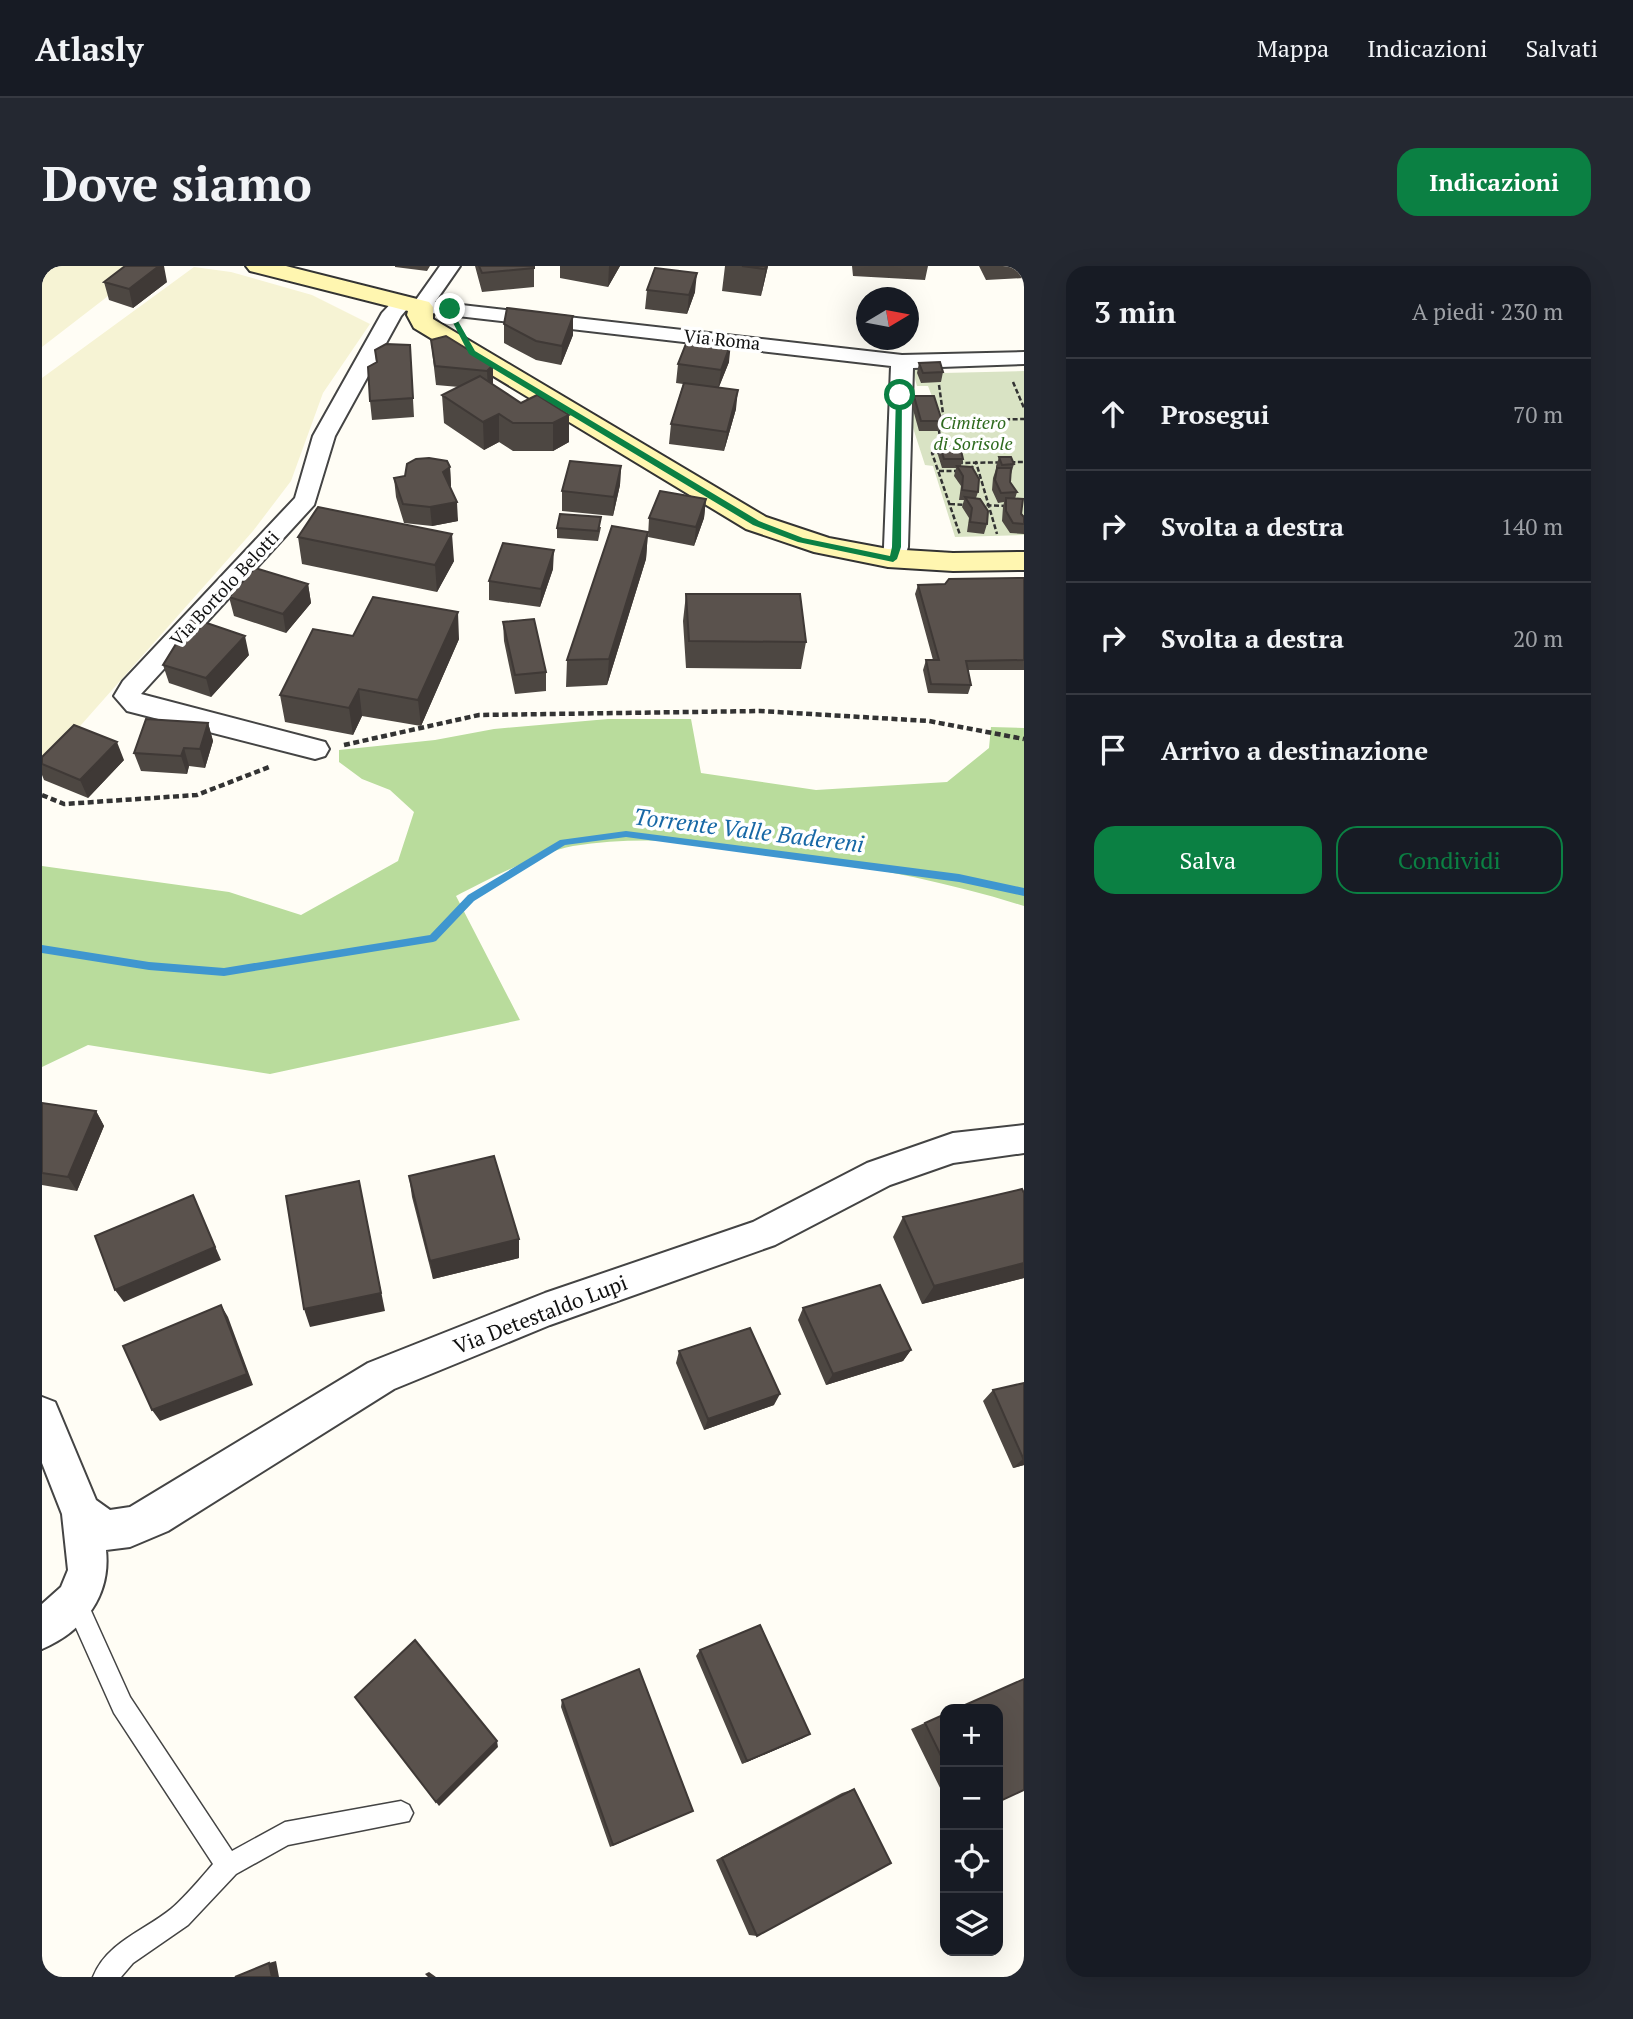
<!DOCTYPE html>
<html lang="it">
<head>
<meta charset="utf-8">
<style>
  body { margin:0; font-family:"PT Serif",serif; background:#242831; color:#f1f3f6 }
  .controls { position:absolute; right:21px; bottom:21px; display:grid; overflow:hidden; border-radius:14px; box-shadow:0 7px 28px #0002 }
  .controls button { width:63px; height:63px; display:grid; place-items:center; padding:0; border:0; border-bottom:2px solid #363941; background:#171b24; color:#f1f3f6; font:35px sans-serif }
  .compass { position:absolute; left:814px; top:21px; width:63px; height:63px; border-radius:50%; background:#171b24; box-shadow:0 7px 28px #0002; rotate:80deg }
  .stop { position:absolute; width:21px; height:21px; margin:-16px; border:5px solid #0b8043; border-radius:50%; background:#fff }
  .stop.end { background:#0b8043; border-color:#fff; box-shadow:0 2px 7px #0008 }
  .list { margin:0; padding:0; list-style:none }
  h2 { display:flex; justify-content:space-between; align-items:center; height:91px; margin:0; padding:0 28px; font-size:30px }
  h2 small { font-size:23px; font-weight:400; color:#9ea1a6 }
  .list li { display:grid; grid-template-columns:46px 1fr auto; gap:21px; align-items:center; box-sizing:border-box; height:112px; padding:0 28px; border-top:2px solid #363941 }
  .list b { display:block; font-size:26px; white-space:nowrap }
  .list em { font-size:23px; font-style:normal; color:#9ea1a6 }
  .actions { display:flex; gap:14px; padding:21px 28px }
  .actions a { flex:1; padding:16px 0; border:2px solid #0b8043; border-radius:21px; text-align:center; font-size:24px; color:#0b8043 }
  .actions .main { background:#0b8043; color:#fff }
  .icon { flex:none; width:38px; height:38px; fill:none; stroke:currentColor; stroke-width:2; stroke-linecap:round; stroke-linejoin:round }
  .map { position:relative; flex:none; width:982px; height:1711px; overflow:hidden; border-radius:21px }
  header { display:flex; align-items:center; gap:42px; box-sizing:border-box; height:98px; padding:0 35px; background:#171b24; border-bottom:2px solid #363941 }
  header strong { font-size:33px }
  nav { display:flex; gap:38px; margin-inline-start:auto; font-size:24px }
  .intro { display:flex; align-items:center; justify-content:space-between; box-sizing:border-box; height:168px; padding:0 42px }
  h1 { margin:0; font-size:49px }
  .button { padding:18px 32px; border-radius:21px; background:#0b8043; color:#fff; font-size:24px; font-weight:700 }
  main { display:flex; gap:42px; padding:0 42px }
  aside { flex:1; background:#171b24; border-radius:21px; box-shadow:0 7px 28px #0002 }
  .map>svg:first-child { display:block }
</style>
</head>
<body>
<header>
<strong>Atlasly</strong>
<nav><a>Mappa</a><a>Indicazioni</a><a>Salvati</a></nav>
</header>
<div class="intro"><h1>Dove siamo</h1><a class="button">Indicazioni</a></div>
<main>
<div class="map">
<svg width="982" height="1711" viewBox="0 0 982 1711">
  <rect width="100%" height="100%" fill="#fffdf5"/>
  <!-- farmland -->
  <path fill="#f6f3d4" d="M0,0H105L0,81Z
    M152,1L189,6L270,29L328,58L281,127L249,215L211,265L0,503V112Z"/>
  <!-- forest -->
  <path fill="#b9dc9c" d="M566,453H649L659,507L774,524L905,516L947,482L949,461L982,462V640C912,618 842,604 769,592C691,579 611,567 531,580C499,586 444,614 414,630L478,754L228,808L46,779L0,801V600L187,626L259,649L356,595L372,546L348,524L320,513L297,496V484L393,474L452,463Z"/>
  <!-- cemetery -->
  <path fill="#d9e3c4" d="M899,102L901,107L982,105V269L913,271L891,200L883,199L862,134L891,133L886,120H875L870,103Z"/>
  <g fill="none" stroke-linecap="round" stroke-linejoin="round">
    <!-- stream -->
    <path fill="#3f96cf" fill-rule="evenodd" d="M584,565L917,608L982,622V630L917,616L584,571L523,579L432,635L394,675L391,676L182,710L107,704L0,687V679L107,696L182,702L388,669L426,629L518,574Z"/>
    <defs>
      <path id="lane" d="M33,1324L41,1327L88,1431L190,1585L243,1556L359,1535L367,1539L371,1547L367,1555L246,1579L194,1608L146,1659L91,1697L79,1711H51C65,1676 102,1665 129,1643C144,1630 158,1613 171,1598L72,1447L22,1335L25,1327Z"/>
      <path id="street" d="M398,0H418L393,36L860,89L982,86V98L871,102L866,281L860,299L851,301L842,299L839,293L842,281L849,100L372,45L369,41Z
        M361,30L368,32L371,36L359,50L293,170L272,239L99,428L283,476L287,483L283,490L273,493L85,445L72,430L81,415L253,232L271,170L340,47L354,32Z
        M982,859V887L911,897L848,919L733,979L508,1059L352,1123L126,1265L88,1281L64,1284C69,1330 42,1365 0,1383V1338L19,1321L26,1304L20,1248L0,1197V1131L13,1136L54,1234L68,1244L88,1241L326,1097L503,1027L711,956L825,897L911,867Z"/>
      <path id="secondary" d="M204,0H244L387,36L391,41V53L724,251L787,272L846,283L911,287L982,286V304L911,305L846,301L772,286L704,263L372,62L365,49L366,45L208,5Z"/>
    </defs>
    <!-- lane casing -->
    <use href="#lane" stroke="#444" stroke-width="3"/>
    <!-- street casing -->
    <use href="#street" stroke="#444" stroke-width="4"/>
    <!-- secondary casing -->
    <use href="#secondary" stroke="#333" stroke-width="4"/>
    <!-- path-far1 -->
    <path stroke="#333" stroke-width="2.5" stroke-dasharray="5 2.5" stroke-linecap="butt" d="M971,116L982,142
      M897,119L902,155L982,153
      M900,183L897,165L902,155
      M900,187H890L918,269
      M919,193L920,197L982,196
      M928,204L934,196L955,268
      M897,205H916
      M908,238L925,239
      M937,239L967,240"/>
    <!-- path -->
    <path stroke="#333" stroke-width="4.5" stroke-dasharray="6 3.5" stroke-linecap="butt" d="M302,479L437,449L718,445L887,455L982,473
      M0,529L22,538L155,529L227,501"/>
    <!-- lane -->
    <use href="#lane" fill="#fff" fill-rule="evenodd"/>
    <!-- street -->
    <use href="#street" fill="#fff" fill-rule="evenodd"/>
    <!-- secondary -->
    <use href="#secondary" fill="#fff6b0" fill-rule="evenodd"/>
  </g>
  <!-- wall -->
  <path fill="#4d4742" d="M353,0H388L385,5L353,1Z
    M433,0H492V21L440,26Z
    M518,0H578L566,21L518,12Z
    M683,0H726L719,30L680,25Z
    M810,0H886L883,14L811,10Z
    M937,0H982V12L944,14Z
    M62,16H125L91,42L67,34Z
    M605,24L653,26L645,48L603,43Z
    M531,50V69L519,99L494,94L462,77V58Z
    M389,74L451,99V119L479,137L495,129L527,176L511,185H471L457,176L442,184L402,157L400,129L417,121L394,119L391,93Z
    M368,79L372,151L330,154L328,135L334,96L333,84Z
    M687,96L677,121L694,143L682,185L627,178L629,158L641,118L634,117L636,98Z
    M877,97L901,106L899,116L879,117L875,107Z
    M872,130L900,155L897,165H877L870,140Z
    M898,180L921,193L919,200L936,226L934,232L945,258L942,268L925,266L927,252L920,241L922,234H917L919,220L912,210L914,202H900L896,189Z
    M957,191L972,198L969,208L968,216L975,226L973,233L982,251V268L968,267L960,255L961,241L962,236L956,237L950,224L951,212L954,203V200Z
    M579,200L578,219L571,250L520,245V225Z
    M408,201L409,220L408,221L416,255L390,260L362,257L354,231L352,212Z
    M664,233L662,252L652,280L606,271L607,252Z
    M559,261L556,275L515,272V262Z
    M606,266L604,293L565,419L524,421L525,394Z
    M256,271L412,295L395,326L260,298Z
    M511,303L498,341L447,334V315Z
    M982,312V404H926L929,419L926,428L886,427L881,404L884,394H891L873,328L876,319L903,318Z
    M266,318L269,337L244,367L192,350L187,331Z
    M644,328L764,376L759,403L644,402L641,355Z
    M461,356L504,406V425L473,428L462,375Z
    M311,370L417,373L379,460L320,450L311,469L243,456L238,429Z
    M207,389L169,431L127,417L121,399Z
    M166,457L171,475L163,502L147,500L145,508L99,505L92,487Z
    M0,491L82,494L46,532L2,514L0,509Z
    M0,837L54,845L62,860L35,925L0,919Z
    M367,910L477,992L391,1013L370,931Z
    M982,927V1012L880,1038L851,971L861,951Z
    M761,1042L869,1084L861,1095L784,1119L756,1054Z
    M637,1085L732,1139L662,1164L634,1097Z
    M982,1117V1199L971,1202L941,1135L951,1124Z
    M658,1384L761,1472L700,1498L654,1390Z
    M520,1434L651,1545L568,1581L519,1441Z
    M903,1448V1532L869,1463Z
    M812,1523L715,1670L707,1669L674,1594L800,1527Z"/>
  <!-- shaded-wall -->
  <path fill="#3f3936" d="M117,0H122L125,16L91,42L87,23Z
    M567,0H578L566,21Z
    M724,0H726L719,30Z
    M655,7L653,26L645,48L647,29Z
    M531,50V69L519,99L520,80Z
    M689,77L687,96L676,123L679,104Z
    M451,99V118L446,124L445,105Z
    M696,124L694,143L682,185L685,166Z
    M457,148V176L442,184L441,156Z
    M527,149V176L511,185V157Z
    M579,200L578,219L571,250L572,231Z
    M408,201L409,220L402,226L401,206Z
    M664,233L662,252L652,280L654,261Z
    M415,236L416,255L390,260L388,241Z
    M606,266L604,293L565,419L567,393Z
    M410,268L412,295L395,326L393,299Z
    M512,284L511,303L498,341L499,323Z
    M266,318L269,337L244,367L241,348Z
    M416,346L417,373L379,460L376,434Z
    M203,370L207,389L169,431L164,412Z
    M317,423L320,450L311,469L307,442Z
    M166,457L171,475L163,502L158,483Z
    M75,476L82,494L46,532L38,514Z
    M142,482L147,500L145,508L139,490Z
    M54,845L62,860L35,925L26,911Z
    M317,915L343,1045L268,1061L262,1043Z
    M151,929L179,994L82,1036L73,1024Z
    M477,973V992L391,1013L388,995Z
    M982,997V1012L880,1038L892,1020Z
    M179,1039L186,1051L211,1119L118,1155L110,1144Z
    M869,1084L861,1095L784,1119L791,1108Z
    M738,1128L732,1139L662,1164L666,1153Z
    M982,1192V1199L971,1202Z
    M768,1468L761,1472L700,1498L705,1495Z
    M455,1475L456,1481L397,1540L394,1536Z
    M234,1695L237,1711H230L227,1697Z
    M387,1706L394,1711H386L383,1708Z"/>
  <!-- building -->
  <path fill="#5a524d" stroke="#3f3936" stroke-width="2" d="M83,0H117L87,23L62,16Z
    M437,0H492V2L440,7Z
    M700,0H724L723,3Z
    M613,2L655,7L647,29L605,24Z
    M465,42L531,50L520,80L494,75L462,58Z
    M404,70L451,99L445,105L393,100L389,74Z
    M647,70L689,77L679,104L636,98Z
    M344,78L368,79L371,132L328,135L326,101L335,96L333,84Z
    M898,96L901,106L881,107L877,97Z
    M438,110L479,137L495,129L527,149L511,157H471L457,148L441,156L400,129Z
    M642,117L696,124L685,166L629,158Z
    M872,130H892L900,155H879Z
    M898,180H918L921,193H902Z
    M957,191H969L972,198L960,199Z
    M387,192L405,195L408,201L401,206L415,236L388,241L361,238L352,212L363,210L365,198L374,193Z
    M528,195L579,200L572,231L520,225Z
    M915,200L930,201L937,213L936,226L920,224L921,210Z
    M955,202H969L968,216L975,226L959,227L953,214Z
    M618,225L664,233L654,261L607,252Z
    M923,231L938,233L946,245L945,258L928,256L930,242Z
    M964,232L981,233L979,248L982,251V258L971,257L964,245Z
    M276,241L410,268L393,299L256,271Z
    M518,248L559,251L556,265L515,262Z
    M570,260L606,266L567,393L525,394Z
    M461,277L512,284L499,323L447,315Z
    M213,302L266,318L241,348L187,331Z
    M982,312V394L924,395L929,419L889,418L884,394H897L876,319L903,318L907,313Z
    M644,328H758L764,376L647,375Z
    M331,331L416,346L376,434L317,423L307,442L238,429L271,363L311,370Z
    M150,352L203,370L164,412L121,399Z
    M492,353L504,406L473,409L461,356Z
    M104,453L166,457L158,483L142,482L139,490L92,487Z
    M32,459L75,476L38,514L0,498V491Z
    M0,837L54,845L26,911L0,907Z
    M452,890L477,973L388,995L367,910Z
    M317,915L339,1027L262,1043L244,930Z
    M980,923L982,927V997L892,1020L861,951Z
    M151,929L173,981L73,1024L53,970Z
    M838,1019L869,1084L791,1108L761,1042Z
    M179,1039L205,1108L110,1144L81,1080Z
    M708,1062L738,1128L666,1153L637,1085Z
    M982,1117V1192H981L951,1124Z
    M718,1359L768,1468L705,1495L658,1384Z
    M373,1374L455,1475L394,1536L313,1431Z
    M597,1403L651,1545L571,1579L520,1434Z
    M982,1413V1524L956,1536V1443H914Z
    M903,1448V1498L883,1457Z
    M812,1523L849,1597L715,1670L680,1592Z
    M227,1697L230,1711H193Z"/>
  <!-- route -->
  <path fill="#0b8043" d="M408,41L433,85L717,255L761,272L848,290L850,281L854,129L860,127L859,281L855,293L851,296L756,276L711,259L427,88L404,43Z"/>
  <g text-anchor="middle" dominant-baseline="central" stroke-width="7" stroke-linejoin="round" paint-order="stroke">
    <!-- far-street labels -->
    <g font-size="18" fill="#111" stroke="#fff">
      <text transform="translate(680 73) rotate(6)">Via Roma</text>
      <text transform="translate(182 322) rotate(-47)">Via Bortolo Belotti</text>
    </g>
    <!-- far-park labels -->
    <g font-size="18" font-style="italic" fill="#2f6b1f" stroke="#fff">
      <text x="931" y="156">Cimitero<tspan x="931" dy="21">di Sorisole</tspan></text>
    </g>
    <!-- street labels -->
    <g font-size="21" fill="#111" stroke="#fff">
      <text transform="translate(498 1048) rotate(-21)">Via Detestaldo Lupi</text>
    </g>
    <!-- water labels -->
    <g font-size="23" font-style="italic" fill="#1768a6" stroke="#fff">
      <text transform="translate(707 564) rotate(7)">Torrente Valle Badereni</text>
    </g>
  </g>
</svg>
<div class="controls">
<button>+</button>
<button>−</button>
<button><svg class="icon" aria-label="locate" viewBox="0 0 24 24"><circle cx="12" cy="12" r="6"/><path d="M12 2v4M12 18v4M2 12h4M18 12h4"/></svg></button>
<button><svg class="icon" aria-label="layers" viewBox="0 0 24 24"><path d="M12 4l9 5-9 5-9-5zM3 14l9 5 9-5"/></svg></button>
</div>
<svg class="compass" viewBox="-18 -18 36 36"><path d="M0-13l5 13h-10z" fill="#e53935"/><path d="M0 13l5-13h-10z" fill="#9ea1a6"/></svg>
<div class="stop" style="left:858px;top:129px"></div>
<div class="stop end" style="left:408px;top:43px"></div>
</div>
<aside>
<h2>3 min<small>A piedi · 230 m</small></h2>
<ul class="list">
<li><svg class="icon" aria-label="ahead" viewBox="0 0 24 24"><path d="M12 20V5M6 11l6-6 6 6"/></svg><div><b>Prosegui</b></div><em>70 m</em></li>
<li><svg class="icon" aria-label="right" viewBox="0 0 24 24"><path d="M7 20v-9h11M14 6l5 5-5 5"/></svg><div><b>Svolta a destra</b></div><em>140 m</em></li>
<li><svg class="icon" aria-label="right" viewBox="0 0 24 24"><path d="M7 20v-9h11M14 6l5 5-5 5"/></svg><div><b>Svolta a destra</b></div><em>20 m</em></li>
<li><svg class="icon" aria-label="arrive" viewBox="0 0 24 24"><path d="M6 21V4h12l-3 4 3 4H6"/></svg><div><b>Arrivo a destinazione</b></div></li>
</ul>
<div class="actions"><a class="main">Salva</a><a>Condividi</a></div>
</aside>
</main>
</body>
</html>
